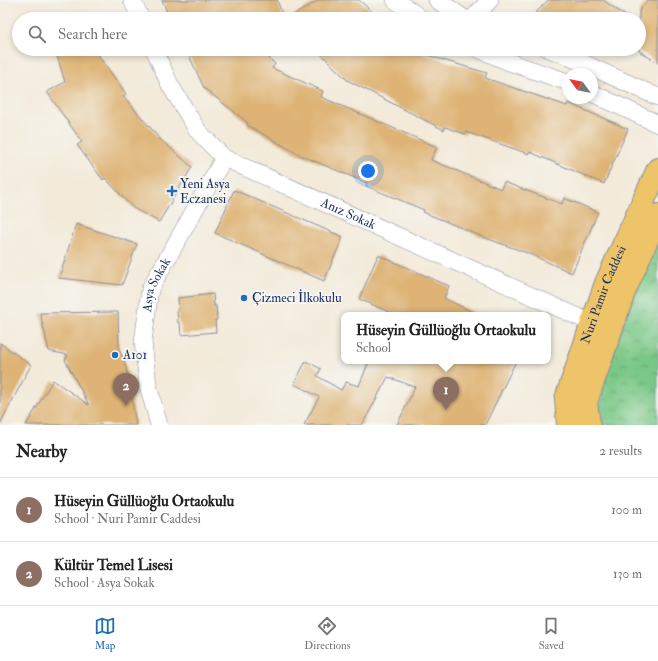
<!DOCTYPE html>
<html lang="en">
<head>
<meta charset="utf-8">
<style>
  body { margin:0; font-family:"IM FELL Double Pica",serif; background:#f2f2f2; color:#222 }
  .compass { position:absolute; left:562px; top:68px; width:36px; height:36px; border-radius:50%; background:#fff; box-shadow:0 2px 6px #0003; rotate:303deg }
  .you { position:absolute; left:368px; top:171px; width:14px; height:14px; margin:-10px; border:3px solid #fff; border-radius:50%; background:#1a73e8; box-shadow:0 0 0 6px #1a73e833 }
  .badge { display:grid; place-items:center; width:26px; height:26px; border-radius:50%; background:#1f6fb2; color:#fff; font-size:13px; font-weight:700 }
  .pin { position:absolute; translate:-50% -33px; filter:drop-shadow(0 1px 2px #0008) }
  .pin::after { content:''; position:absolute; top:21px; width:14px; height:12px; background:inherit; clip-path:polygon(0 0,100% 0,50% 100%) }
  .popup { position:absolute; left:341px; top:312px; width:210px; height:52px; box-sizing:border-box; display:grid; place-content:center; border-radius:8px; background:#fff; filter:drop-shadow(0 1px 3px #0005); font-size:13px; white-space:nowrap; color:#767676 }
  .popup b { font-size:15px; color:#222 }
  .popup::after { content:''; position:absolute; left:50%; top:100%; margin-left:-8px; border:8px solid transparent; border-top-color:#fff }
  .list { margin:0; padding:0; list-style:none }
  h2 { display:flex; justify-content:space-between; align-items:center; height:52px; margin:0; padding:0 16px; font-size:17px }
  h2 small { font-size:13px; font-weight:400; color:#767676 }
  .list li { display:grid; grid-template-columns:26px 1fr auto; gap:12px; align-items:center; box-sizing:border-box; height:64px; padding:0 16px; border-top:1px solid #e0e0e0 }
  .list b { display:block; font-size:15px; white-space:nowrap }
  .list p { margin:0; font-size:13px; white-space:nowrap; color:#767676 }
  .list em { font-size:13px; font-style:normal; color:#767676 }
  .icon { flex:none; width:22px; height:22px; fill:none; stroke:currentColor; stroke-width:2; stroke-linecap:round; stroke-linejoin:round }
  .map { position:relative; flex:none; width:658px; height:425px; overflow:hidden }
  .search { position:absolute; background:#fff; box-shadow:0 2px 6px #0003; left:12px; right:12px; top:12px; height:44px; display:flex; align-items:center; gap:10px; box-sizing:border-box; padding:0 14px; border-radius:22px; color:#767676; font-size:15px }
  .sheet { height:180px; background:#fff }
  nav { display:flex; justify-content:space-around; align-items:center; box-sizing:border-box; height:56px; border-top:1px solid #e0e0e0; background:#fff; font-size:11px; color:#767676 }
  nav a { display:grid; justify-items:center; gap:2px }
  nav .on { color:#1f6fb2 }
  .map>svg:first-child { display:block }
</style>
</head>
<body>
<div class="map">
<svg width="658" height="425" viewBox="0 0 658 425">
  <defs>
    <pattern id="park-crowns" width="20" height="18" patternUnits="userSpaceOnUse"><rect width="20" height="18" fill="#7ac887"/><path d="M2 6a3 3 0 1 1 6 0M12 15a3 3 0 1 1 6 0" fill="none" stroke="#63a372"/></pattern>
  </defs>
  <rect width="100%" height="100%" fill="#f6f6f2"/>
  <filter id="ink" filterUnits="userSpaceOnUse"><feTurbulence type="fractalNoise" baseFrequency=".025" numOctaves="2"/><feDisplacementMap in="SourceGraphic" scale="8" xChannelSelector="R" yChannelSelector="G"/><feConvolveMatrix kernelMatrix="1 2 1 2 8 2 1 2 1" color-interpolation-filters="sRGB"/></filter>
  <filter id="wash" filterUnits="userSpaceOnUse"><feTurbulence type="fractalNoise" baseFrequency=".012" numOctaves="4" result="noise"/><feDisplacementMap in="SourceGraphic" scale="16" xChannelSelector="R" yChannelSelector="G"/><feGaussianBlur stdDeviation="0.9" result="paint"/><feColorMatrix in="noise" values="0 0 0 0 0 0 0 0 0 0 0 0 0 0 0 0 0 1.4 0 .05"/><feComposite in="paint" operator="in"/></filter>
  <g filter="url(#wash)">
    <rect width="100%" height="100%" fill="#f3ead9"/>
    <!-- park -->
    <path fill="url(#park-crowns)" stroke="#4a7c72" d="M658,240V425H598L597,422L605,378L632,297Z"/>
    <g id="blocks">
      <!-- building -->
      <path fill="#deb375" d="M162,0H277L284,19H170Z
        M319,0H359L380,19H287Z
        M548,0H603L630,19H530Z
        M648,0H658V63L639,51V11Z
        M55,49H94L126,94L123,96L161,140L192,167L159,222L133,208L105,178L103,180L77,145L82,142L47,92L65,82Z
        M186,49H260L275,64L272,68L323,91L321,97L437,147L431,160L501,189L504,182L562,204L564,198L598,212L572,273L527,253L483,237L423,212L424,210L366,186L367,183L300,155L247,125L248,123L204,88Z
        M316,49H425L423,54L487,73L485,78L567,106L568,103L628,129L604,184L530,152L529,154L466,132L465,134L445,127L444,130L347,80Z
        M234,190L343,237L324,281L215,233Z
        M76,224L137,244L122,285L59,278Z
        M378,255L449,286L444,298L479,315H387L389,312L359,299Z
        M213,294L214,306H216L217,320H215L216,332L181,335L180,323H178L177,310L179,309L178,298Z
        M118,312L119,349L125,363L129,382L136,425H26L53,380L89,405L65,360L68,355L49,351L40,313Z
        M0,343L31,365L0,424Z
        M306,361L321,369L317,376L341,390L346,382L359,386L369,361H516L485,425H397L415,387L388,377L362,425H304L319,397L294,384Z"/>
    </g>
  </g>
  <g filter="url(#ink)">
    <use href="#blocks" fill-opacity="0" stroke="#878c9c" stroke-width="1"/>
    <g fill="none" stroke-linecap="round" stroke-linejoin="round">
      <defs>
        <g id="minor">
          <path d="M132,0L141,19"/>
          <path d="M395,0L422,19"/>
          <path d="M437,0L465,19"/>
          <path d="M472,19L490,0"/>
          <path id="s1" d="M154,49L170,85L198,131L224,158L592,323"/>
          <path d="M478,49L509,62L568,82"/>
          <path d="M548,49L563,54L658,97"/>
          <path d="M592,93L658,124"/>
          <path id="s2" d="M159,425L148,385L143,342L150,289L224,158"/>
        </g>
        <g id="major">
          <path id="s3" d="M568,425L566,399L592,323L606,283L658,169"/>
          <path d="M589,425L586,402L625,290L658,215"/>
        </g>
      </defs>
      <!-- minor casing -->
      <use href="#minor" stroke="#878c9c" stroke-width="18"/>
      <!-- major casing -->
      <use href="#major" stroke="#878c9c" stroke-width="24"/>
      <!-- minor -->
      <use href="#minor" stroke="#fff" stroke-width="17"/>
      <!-- major -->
      <use href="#major" stroke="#eec469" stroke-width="22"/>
    </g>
  </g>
  <!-- markers -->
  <g fill="#1f6fb2" stroke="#f6f6f2" stroke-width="1.5">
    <path d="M170 185h4v4h4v4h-4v4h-4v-4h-4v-4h4z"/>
    <circle cx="244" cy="298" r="4"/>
    <circle cx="115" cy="355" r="4"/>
  </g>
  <g text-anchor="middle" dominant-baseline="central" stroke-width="3.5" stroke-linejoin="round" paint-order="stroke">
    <!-- poi labels -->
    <g font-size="13" fill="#1b2f5e" stroke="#f6f6f2" text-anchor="start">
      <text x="180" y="184">Yeni Asya<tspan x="180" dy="15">Eczanesi</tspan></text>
      <text x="252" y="298">Çizmeci İlkokulu</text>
      <text x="123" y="355">A101</text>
    </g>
    <!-- street labels -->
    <g font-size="13" fill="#1b2f5e" stroke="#f6f6f2">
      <text stroke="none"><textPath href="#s1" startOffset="267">Anız Sokak</textPath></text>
      <text stroke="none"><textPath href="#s2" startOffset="144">Asya Sokak</textPath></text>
      <text stroke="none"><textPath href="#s3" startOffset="137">Nuri Pamir Caddesi</textPath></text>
    </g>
  </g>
</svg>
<svg class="compass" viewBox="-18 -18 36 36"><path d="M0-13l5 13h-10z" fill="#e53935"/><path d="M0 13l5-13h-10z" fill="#767676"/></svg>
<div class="you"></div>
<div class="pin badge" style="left:446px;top:410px;background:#8d6e63">1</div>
<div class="popup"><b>Hüseyin Güllüoğlu Ortaokulu</b>School</div>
<div class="pin badge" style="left:126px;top:406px;background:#8d6e63">2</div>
<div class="search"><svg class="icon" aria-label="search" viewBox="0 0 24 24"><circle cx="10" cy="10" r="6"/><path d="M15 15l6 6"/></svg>Search here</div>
</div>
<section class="sheet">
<h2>Nearby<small>2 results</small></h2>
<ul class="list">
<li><span class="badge" style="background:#8d6e63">1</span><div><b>Hüseyin Güllüoğlu Ortaokulu</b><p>School · Nuri Pamir Caddesi</p></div><em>100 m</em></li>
<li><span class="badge" style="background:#8d6e63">2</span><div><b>Kültür Temel Lisesi</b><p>School · Asya Sokak</p></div><em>130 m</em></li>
</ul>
</section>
<nav>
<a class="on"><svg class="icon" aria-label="map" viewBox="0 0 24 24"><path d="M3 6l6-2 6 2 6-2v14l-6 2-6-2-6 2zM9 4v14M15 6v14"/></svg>Map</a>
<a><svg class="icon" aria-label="directions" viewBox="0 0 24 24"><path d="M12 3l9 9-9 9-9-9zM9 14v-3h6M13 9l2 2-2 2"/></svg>Directions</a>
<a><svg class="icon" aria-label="saved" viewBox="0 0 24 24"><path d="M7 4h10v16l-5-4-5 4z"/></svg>Saved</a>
</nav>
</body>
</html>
